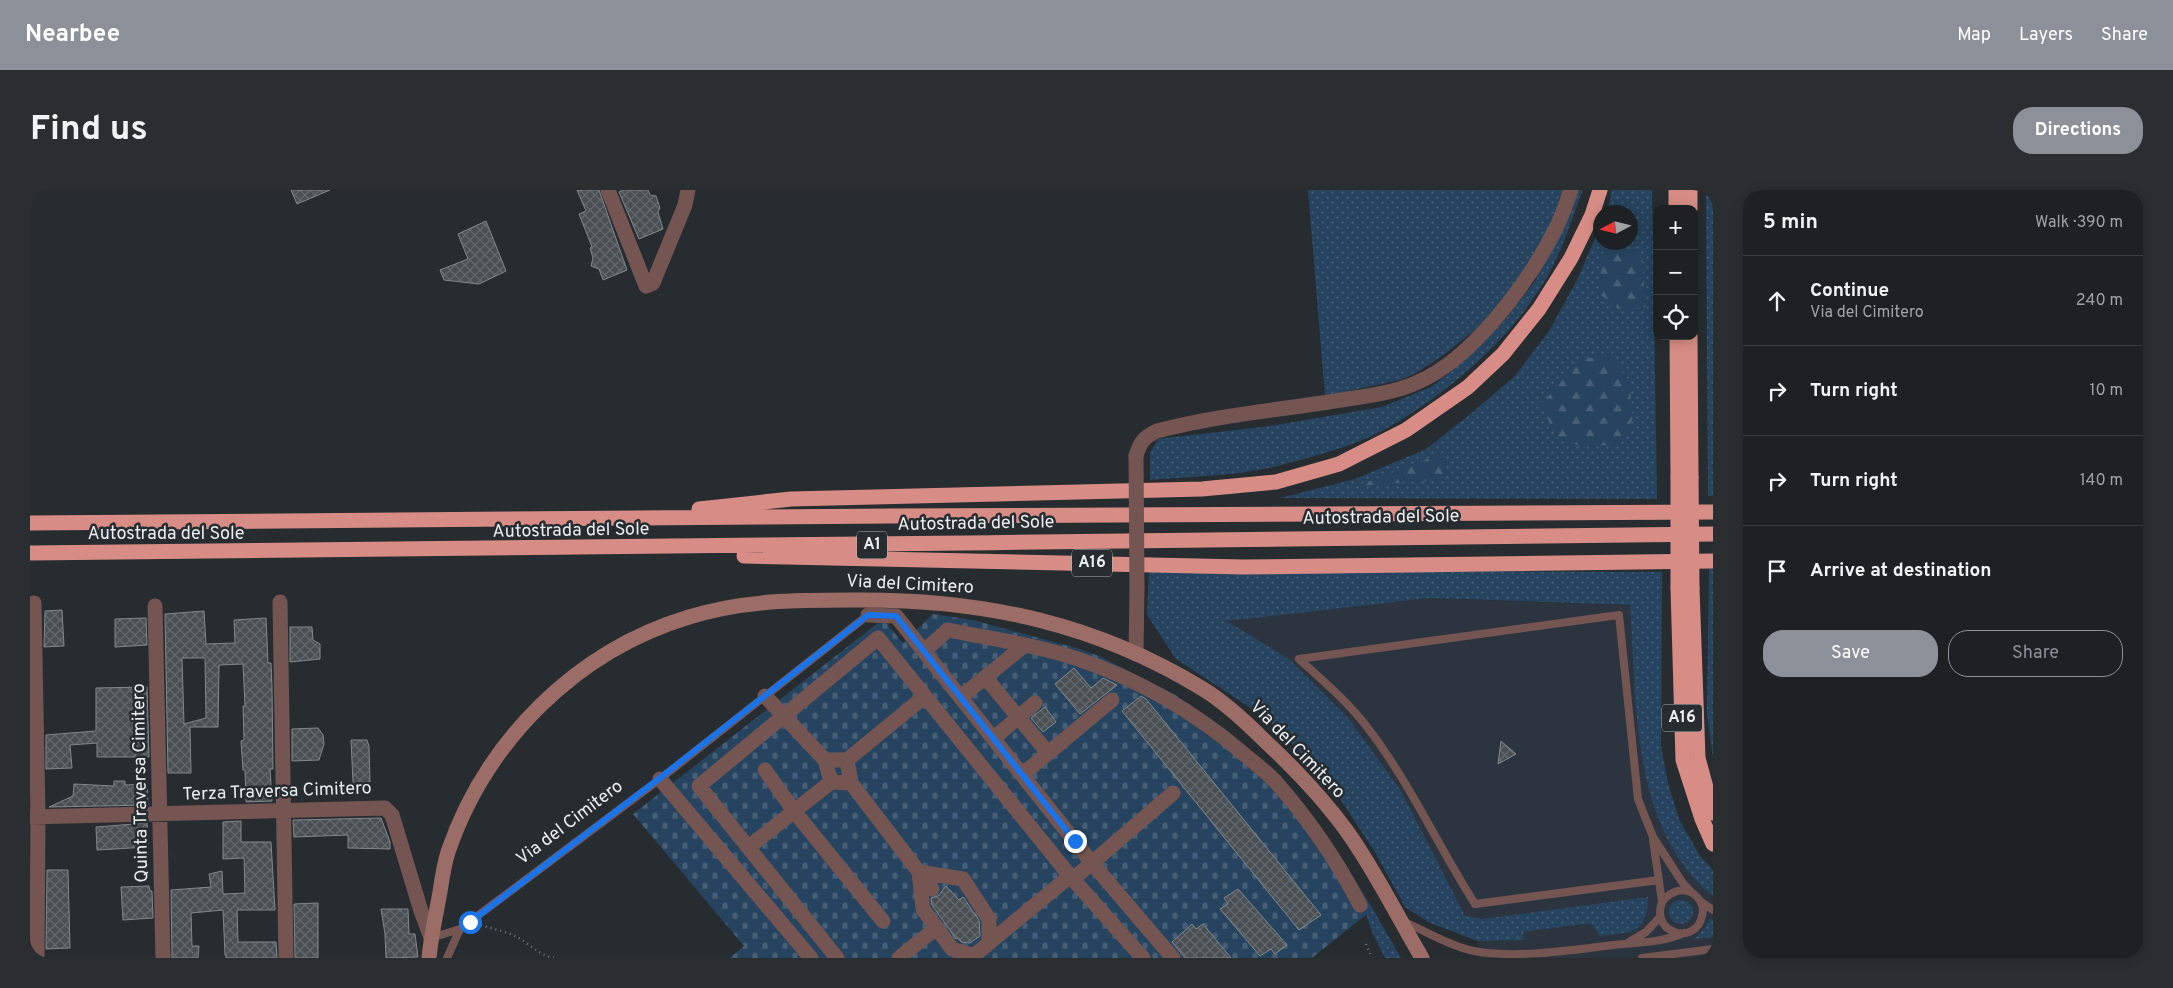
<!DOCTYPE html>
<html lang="en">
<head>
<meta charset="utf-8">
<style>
  body { margin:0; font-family:Overpass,sans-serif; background:#2a2e31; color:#f1f3f6 }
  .controls { position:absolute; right:15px; top:15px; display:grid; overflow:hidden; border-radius:10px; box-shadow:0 2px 12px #0003 }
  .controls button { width:45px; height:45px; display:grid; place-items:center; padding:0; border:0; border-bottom:1px solid #3b3e41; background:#1d2124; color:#f1f3f6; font:25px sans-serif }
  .compass { position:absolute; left:1563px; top:15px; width:45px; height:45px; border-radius:50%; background:#1d2124; box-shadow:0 2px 12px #0003; rotate:263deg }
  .stop { position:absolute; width:15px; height:15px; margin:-11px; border:4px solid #1a73e8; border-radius:50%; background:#fff }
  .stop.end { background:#1a73e8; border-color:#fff; box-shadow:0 1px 5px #0008 }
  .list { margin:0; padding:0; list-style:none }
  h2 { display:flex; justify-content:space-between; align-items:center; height:65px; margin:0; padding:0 20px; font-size:21px }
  h2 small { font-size:16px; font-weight:400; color:#a0a3a6 }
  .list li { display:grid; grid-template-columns:32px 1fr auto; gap:15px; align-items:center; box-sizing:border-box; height:90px; padding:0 20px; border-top:1px solid #3b3e41 }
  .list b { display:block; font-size:19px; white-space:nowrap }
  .list p { margin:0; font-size:16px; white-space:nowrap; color:#a0a3a6 }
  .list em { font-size:16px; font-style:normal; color:#a0a3a6 }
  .actions { display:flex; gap:10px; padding:15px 20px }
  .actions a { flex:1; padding:11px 0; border:1px solid #8c9099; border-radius:20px; text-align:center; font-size:18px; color:#8c9099 }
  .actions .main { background:#8c9099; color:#fff }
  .icon { flex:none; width:28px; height:28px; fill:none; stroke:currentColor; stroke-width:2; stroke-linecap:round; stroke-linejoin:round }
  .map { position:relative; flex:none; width:1683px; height:768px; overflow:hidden; border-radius:20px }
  header { display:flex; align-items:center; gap:30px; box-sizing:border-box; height:70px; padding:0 25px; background:#8c9099; color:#fff }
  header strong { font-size:24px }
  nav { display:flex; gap:28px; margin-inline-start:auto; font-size:18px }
  .intro { display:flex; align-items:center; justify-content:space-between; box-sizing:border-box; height:120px; padding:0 30px }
  h1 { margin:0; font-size:35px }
  .button { padding:12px 22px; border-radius:20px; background:#8c9099; color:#fff; font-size:18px; font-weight:700 }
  main { display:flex; gap:30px; padding:0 30px }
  aside { flex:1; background:#1d2124; border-radius:20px; box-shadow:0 2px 12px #0003 }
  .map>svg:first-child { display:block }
</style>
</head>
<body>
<header>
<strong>Nearbee</strong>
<nav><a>Map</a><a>Layers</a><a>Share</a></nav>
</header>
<div class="intro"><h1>Find us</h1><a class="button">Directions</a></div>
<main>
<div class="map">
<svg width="1683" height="768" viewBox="0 0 1683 768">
  <defs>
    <pattern id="grass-dots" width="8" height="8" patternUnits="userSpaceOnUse" patternTransform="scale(1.25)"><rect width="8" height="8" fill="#26445f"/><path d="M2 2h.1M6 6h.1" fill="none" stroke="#465f76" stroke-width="1.8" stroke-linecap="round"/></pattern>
    <pattern id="forest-firs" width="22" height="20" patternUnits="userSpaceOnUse" patternTransform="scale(1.25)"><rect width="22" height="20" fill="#26445f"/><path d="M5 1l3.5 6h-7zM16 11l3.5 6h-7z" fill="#465f76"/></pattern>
    <pattern id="cemetery-stones" width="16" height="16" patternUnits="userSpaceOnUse" patternTransform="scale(1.25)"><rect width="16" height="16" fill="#26445f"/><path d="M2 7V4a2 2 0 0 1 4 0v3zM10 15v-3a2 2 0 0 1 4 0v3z" fill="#465f76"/></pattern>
    <pattern id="building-cross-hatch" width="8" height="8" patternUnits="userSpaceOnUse" patternTransform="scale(1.25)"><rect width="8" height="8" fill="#4a4f54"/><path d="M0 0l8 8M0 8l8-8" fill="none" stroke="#64696d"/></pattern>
  </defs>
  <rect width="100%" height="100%" fill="#272c30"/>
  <!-- built -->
  <path fill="#2c353f" d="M1400,408L1608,416L1629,634L1683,699V768H1449L1448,751L1196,431Z"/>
  <!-- grass -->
  <path fill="url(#grass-dots)" d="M1278,0H1540L1514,60L1477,106L1446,139L1415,164L1386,183L1370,190L1295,206Z
    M1546,0H1553C1543,25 1535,53 1522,78C1487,145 1417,205 1352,241C1324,256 1285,266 1255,274C1212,286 1164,286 1120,290V263L1128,249L1240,236L1352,217L1401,197L1423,180L1472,133L1506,90Z
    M1582,0H1622L1627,309L1250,308L1325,289L1396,259L1438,226L1485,186L1519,141L1548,88L1570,37V52H1600V22H1577Z
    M1676,0H1683V306H1678Z
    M1679,379H1683V568L1677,523Z
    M1119,380L1632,382L1631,556L1638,593L1649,629L1670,666L1683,680V706C1600,639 1607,513 1600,415L1400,408L1197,431L1260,470L1319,529L1371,601L1435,726L1452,729L1618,707C1617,745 1602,742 1570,746L1561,733L1493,742L1494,750L1448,751L1400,733L1375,717L1345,662L1297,589L1236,528L1146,469L1117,425Z
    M1639 722a12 12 0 1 1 24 0a12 12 0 1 1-24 0Z
    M1343,719L1371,768H1355L1342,742L1336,724Z
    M1680,728L1683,730V747L1664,749L1675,738Z"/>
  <!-- forest -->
  <path fill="url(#forest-firs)" d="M1592,52L1612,67L1615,117L1591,120L1571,105V67Z
    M1578,166L1599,190L1603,228L1595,247L1580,255L1550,256L1526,247L1511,214L1552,169Z
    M1413,263L1417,282L1406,290L1327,296Z"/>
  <!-- cemetery -->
  <path fill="url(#cemetery-stones)" d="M903,424L943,430L1050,459L1069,466L1144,504L1198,541L1251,588L1300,650L1343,719L1282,768H700L714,756L603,624L853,429L873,453Z"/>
  <!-- building -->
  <path fill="url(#building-cross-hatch)" stroke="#82888d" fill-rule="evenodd" d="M261,0H300L267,14Z
    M547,0H569L597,80L573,90L569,79L561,76L563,68L560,58L562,57L549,24L556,21Z
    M593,0H618L620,5L626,6L630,18L628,22L633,39L609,49L589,2Z
    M456,31L476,81L449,94L414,90L410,80L438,69L428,44Z
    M32,420L34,456L14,457L15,421Z
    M174,421L176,454L205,453L204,430L236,428L238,473H241L242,498L243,579H240L242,611L216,612L215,580H213L211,551L214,550L213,516H215L213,474L189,475L188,537H160L161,583H138L135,424ZM152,468H175L176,528L154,534Z
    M116,428L117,455L85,457V429Z
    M260,437H282L283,450L290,454V469L260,472Z
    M1044,478L1061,498L1073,488L1087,495L1050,524L1025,494Z
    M117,497L119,567H67V553L40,555L42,578L16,579V545L66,541V498Z
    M1111,506L1116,509L1291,725L1269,740L1092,521Z
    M1015,517L1026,532L1013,542L1001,528Z
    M288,538L293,545L294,554L289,570L262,571V539Z
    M321,550H337L339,556L340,592L323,593Z
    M1471,551L1486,564L1468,574Z
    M84,591H95V595L117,594L118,615L19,617L43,606L44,594L84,596Z
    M351,628L360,652V659L318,658V645L264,647L263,630Z
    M211,631V652H241L245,720H207L208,752H246L247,768H196V765H195L193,720L161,723L162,756H169L168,768H142L141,700L181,697L179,684L192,681L193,704L215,703L214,668L193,669V632Z
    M117,633L118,657L67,660L66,637Z
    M17,680H38L40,758L16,759Z
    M119,696L120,701H122L123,728L93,730L91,697Z
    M916,696L929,710L933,707L949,730L950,746L940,753L931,752L928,748L926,749L902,715L901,708L908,706Z
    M1208,699L1257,755L1245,764L1241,759L1230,766L1190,719L1198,714L1194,708Z
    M288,713V768H265L264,714Z
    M351,719H378L379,744H385L388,767L356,768L355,744Z
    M1162,734L1166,739L1173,734L1201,768H1155L1142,752Z"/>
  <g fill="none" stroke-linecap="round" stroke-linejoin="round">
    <!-- path -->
    <path stroke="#74797d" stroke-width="2.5" stroke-dasharray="1 4" stroke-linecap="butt" d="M451,735C462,739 475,741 485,746C499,753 508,765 524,768
      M1336,754L1342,768"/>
    <!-- lane -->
    <path stroke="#745552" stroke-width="8" d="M1623,650L1632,712C1620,744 1666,756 1672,726C1674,720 1672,713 1668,708C1657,695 1641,700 1632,712
      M1629,690L1445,714C1407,654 1378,589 1334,533C1315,509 1291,489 1269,469L1589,425L1608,609L1623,647L1652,692L1661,702
      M1670,711L1683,720
      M1374,732C1398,742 1423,758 1449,762C1492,768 1540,760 1583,755C1608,752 1631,753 1654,743
      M401,748L430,739L630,589L838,425
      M1599,752L1616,742L1630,727
      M417,768L430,739
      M1612,768L1683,759"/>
    <!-- street -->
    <path stroke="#745552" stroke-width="15" d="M578,0L616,96L623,93L655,15L658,0
      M1106,266C1110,252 1114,247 1127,241C1187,225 1250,220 1311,210C1336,206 1365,203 1388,192C1442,169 1498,93 1524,42C1531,29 1536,14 1541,0
      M250,412L256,768
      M4,413L8,626L7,768
      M125,416L133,768
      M838,425L866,426L1062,673L1043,689
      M894,461L918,440C962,449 1006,455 1048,469C1110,490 1165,522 1215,565C1225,573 1235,581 1244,590C1278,628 1306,669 1330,715
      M1106,464L1107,397
      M955,487L1018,563
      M735,506L795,570H817L821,593L801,592L795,570
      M931,507L995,455
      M964,548L1005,513
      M817,570L894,507
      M735,580L764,621L853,731
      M993,584L1082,510
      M630,589L781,768
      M821,593L902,699
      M0,627L355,618L362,625L391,721L401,748
      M719,657L801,592
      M944,766L922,759L893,719L889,682L933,689L959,729V753
      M807,768L669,596L848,448L1040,686
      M869,768L906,738
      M941,768L1040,686L1113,768
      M1143,768L1062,673L1143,603"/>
    <!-- secondary -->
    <path stroke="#9c6c67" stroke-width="15" d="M399,768C401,746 406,724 410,702C412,688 414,675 418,662C456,551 546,461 659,427C717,409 773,410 833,410C956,410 1067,434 1173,499C1196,513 1216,532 1235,551C1265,579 1292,607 1316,640C1345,680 1367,726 1392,768"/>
    <!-- highway -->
    <path stroke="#d78d85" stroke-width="15" d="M1646,0V19
      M1660,0V19
      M1647,146L1648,287
      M1660,146L1661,287
      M669,319L761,309L1172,299L1246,292L1309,274L1376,240L1438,197L1473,164L1509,119L1541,68L1562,25L1570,0
      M0,333L860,326L1683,322
      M0,363C561,360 1122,349 1683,344
      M714,366L1213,377L1683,371
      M1648,398L1653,570L1672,629L1683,654
      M1662,398L1668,568L1683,623"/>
    <!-- street-bridge -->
    <path stroke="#745552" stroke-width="15" d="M1106,266L1107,397"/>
    <!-- highway-bridge -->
    <path stroke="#d78d85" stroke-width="15" d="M1648,287V398
      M1661,287L1662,398"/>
  </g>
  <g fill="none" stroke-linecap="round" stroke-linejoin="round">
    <!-- route -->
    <path stroke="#1a73e8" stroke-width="6" d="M440,732L630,588L838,425L866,426L1045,651"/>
  </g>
  <g text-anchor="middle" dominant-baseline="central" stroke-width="5" stroke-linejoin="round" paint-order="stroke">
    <!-- shield labels -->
    <g fill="#272c30" stroke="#b0b4b7" stroke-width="1">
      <rect x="827" y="341.5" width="30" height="27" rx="4"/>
      <rect x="1042" y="359.5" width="40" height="27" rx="4"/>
      <rect x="1632" y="514.5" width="40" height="27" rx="4"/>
    </g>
    <g font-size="16" font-weight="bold" fill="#eaeef1">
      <text x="842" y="355">A1</text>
      <text x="1062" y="373">A16</text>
      <text x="1652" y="528">A16</text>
    </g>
    <!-- street labels -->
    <g font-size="18" fill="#eaeef1" stroke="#272c30">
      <text transform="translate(1351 328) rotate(-1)">Autostrada del Sole</text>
      <text transform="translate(946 334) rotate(-1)">Autostrada del Sole</text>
      <text transform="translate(541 341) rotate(-1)">Autostrada del Sole</text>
      <text x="136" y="344">Autostrada del Sole</text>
      <text transform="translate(880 395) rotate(3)">Via del Cimitero</text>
      <text transform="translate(1267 560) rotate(46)">Via del Cimitero</text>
      <text transform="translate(111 593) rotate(-91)">Quinta Traversa Cimitero</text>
      <text transform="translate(247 602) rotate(-2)">Terza Traversa Cimitero</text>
      <text transform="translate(540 633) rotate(-37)">Via del Cimitero</text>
    </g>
  </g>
</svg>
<div class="controls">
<button>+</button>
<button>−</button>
<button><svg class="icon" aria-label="locate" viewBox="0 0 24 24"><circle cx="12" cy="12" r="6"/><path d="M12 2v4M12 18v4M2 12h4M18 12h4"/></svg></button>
</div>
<svg class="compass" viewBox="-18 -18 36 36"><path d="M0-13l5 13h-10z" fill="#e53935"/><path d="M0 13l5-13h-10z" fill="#a0a3a6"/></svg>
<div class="stop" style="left:440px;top:732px"></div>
<div class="stop end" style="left:1045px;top:651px"></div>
</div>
<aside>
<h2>5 min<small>Walk · 390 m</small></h2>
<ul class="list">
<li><svg class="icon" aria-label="ahead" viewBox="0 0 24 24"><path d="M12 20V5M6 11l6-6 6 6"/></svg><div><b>Continue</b><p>Via del Cimitero</p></div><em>240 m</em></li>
<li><svg class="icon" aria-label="right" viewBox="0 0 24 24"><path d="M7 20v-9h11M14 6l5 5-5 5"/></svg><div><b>Turn right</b></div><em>10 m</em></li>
<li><svg class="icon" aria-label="right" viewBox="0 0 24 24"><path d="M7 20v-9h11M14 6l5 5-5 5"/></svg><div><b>Turn right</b></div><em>140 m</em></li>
<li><svg class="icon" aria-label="arrive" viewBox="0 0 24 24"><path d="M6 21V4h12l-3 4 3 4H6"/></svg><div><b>Arrive at destination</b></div></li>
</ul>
<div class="actions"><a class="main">Save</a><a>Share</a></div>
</aside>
</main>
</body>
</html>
